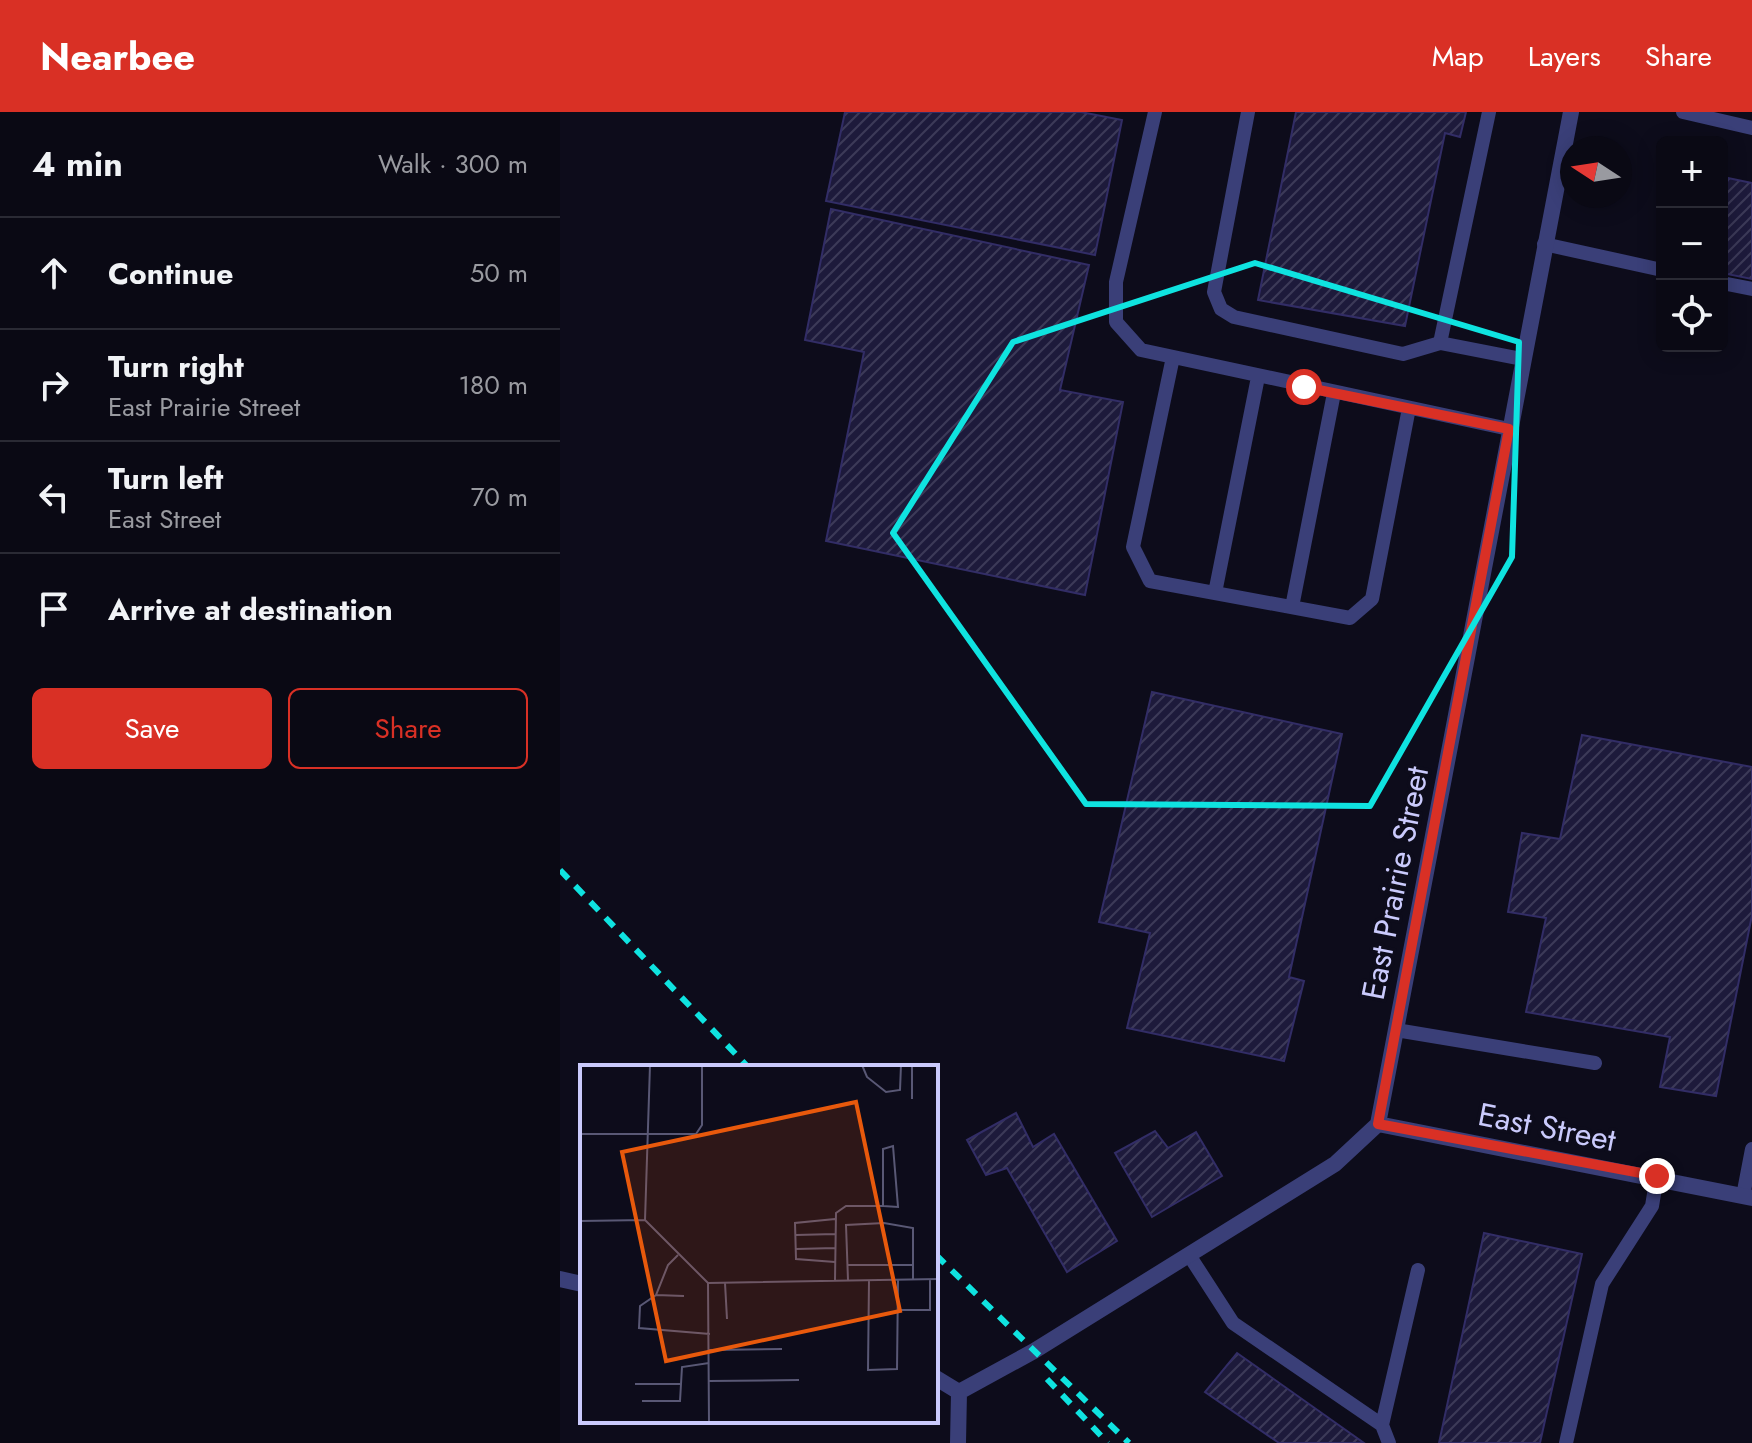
<!DOCTYPE html>
<html lang="en">
<head>
<meta charset="utf-8">
<style>
  body { margin:0; font-family:Jost,sans-serif; background:#181722; color:#f1f3f6 }
  .controls { position:absolute; right:24px; top:24px; display:grid; overflow:hidden; border-radius:12px; box-shadow:0 4px 20px #0003 }
  .controls button { width:72px; height:72px; display:grid; place-items:center; padding:0; border:0; border-bottom:2px solid #2a2a34; background:#0a0914; color:#f1f3f6; font:40px sans-serif }
  .compass { position:absolute; left:1000px; top:24px; width:72px; height:72px; border-radius:50%; background:#0a0914; box-shadow:0 4px 20px #0003; rotate:282deg }
  .stop { position:absolute; width:24px; height:24px; margin:-18px; border:6px solid #d93025; border-radius:50%; background:#fff }
  .stop.end { background:#d93025; border-color:#fff; box-shadow:0 2px 8px #0008 }
  .list { margin:0; padding:0; list-style:none }
  h2 { display:flex; justify-content:space-between; align-items:center; height:104px; margin:0; padding:0 32px; font-size:34px }
  h2 small { font-size:26px; font-weight:400; color:#999aa0 }
  .list li { display:grid; grid-template-columns:52px 1fr auto; gap:24px; align-items:center; box-sizing:border-box; height:112px; padding:0 32px; border-top:2px solid #2a2a34 }
  .list b { display:block; font-size:30px; white-space:nowrap }
  .list p { margin:0; font-size:26px; white-space:nowrap; color:#999aa0 }
  .list em { font-size:26px; font-style:normal; color:#999aa0 }
  .actions { display:flex; gap:16px; padding:24px 32px }
  .actions a { flex:1; padding:18px 0; border:2px solid #d93025; border-radius:12px; text-align:center; font-size:28px; color:#d93025 }
  .actions .main { background:#d93025; color:#fff }
  .icon { flex:none; width:44px; height:44px; fill:none; stroke:currentColor; stroke-width:2; stroke-linecap:round; stroke-linejoin:round }
  .map { position:relative; flex:none; width:1192px; height:1331px; overflow:hidden }
  header { display:flex; align-items:center; gap:48px; box-sizing:border-box; height:112px; padding:0 40px; background:#d93025; color:#fff }
  header strong { font-size:38px }
  nav { display:flex; gap:44px; margin-inline-start:auto; font-size:28px }
  main { display:flex }
  aside { flex:1; background:#0a0914 }
  .map>svg:first-child { display:block }
</style>
</head>
<body>
<header>
<strong>Nearbee</strong>
<nav><a>Map</a><a>Layers</a><a>Share</a></nav>
</header>
<main>
<aside>
<h2>4 min<small>Walk · 300 m</small></h2>
<ul class="list">
<li><svg class="icon" aria-label="ahead" viewBox="0 0 24 24"><path d="M12 20V5M6 11l6-6 6 6"/></svg><div><b>Continue</b></div><em>50 m</em></li>
<li><svg class="icon" aria-label="right" viewBox="0 0 24 24"><path d="M7 20v-9h11M14 6l5 5-5 5"/></svg><div><b>Turn right</b><p>East Prairie Street</p></div><em>180 m</em></li>
<li><svg class="icon" aria-label="left" viewBox="0 0 24 24"><path d="M17 20v-9H6M10 6l-5 5 5 5"/></svg><div><b>Turn left</b><p>East Street</p></div><em>70 m</em></li>
<li><svg class="icon" aria-label="arrive" viewBox="0 0 24 24"><path d="M6 21V4h12l-3 4 3 4H6"/></svg><div><b>Arrive at destination</b></div></li>
</ul>
<div class="actions"><a class="main">Save</a><a>Share</a></div>
</aside>
<div class="map">
<svg width="1192" height="1331" viewBox="0 0 1192 1331">
  <defs>
    <pattern id="building-hatch" width="6" height="6" patternUnits="userSpaceOnUse" patternTransform="scale(2)"><rect width="6" height="6" fill="#1d1a3b"/><path d="M-1 1l2-2M0 6l6-6M5 7l2-2" fill="none" stroke="#3c3a58"/></pattern>
  </defs>
  <rect width="100%" height="100%" fill="#0d0c1b"/>
  <!-- building -->
  <path fill="url(#building-hatch)" stroke="#322d66" stroke-width="2" d="M285,0H521L562,8L535,143L266,89Z
    M736,0H906L900,25L885,21L845,214L698,188Z
    M1168,66L1192,71V167L1162,161V94Z
    M271,97L529,153L500,278L563,290L525,483L266,429L304,240L245,228Z
    M592,580L782,622L729,865L744,869L724,949L567,916L590,821L539,810Z
    M1022,623L1192,655V803L1156,984L1100,975L1110,925L966,900L986,806L948,800L962,721L1000,727Z
    M456,1001L473,1035L494,1022L557,1129L507,1160L447,1056L426,1063L407,1028Z
    M595,1019L608,1036L636,1020L662,1064L592,1105L555,1041Z
    M924,1121L1022,1142L980,1331H879Z
    M677,1241L804,1331H719L645,1280Z"/>
  <g fill="none" stroke-linecap="round" stroke-linejoin="round">
    <!-- service -->
    <path stroke="#3a3f78" stroke-width="14" d="M595,0L556,170V210L581,238L949,317
      M688,0L654,180L661,197L674,205L843,242L880,231L962,247
      M1123,0L1192,16
      M984,132L1102,158
      M1162,171L1192,177
      M880,231L929,0
      M613,245L573,435L590,469L790,506L812,487L849,296
      M655,481L698,265
      M732,495L774,281
      M836,918L1035,951
      M1183,1084L1192,1037
      M629,1143L673,1211L822,1313L829,1331
      M822,1313L858,1158
      M1006,1331L1042,1172L1092,1094L1097,1064"/>
    <!-- minor -->
    <path stroke="#3a3f78" stroke-width="16" d="M818,1012L1192,1086
      M0,1167L22,1172
      M376,1266L399,1280
      M399,1280L474,1239L775,1052L818,1012L1011,0
      M398,1331L399,1280"/>
    <!-- rail -->
    <path stroke="#0fe3e0" stroke-width="6" stroke-dasharray="12 10" stroke-linecap="butt" d="M0,758L188,955
      M376,1143L569,1331
      M487,1267L548,1331"/>
  </g>
  <g fill="none" stroke-linecap="round" stroke-linejoin="round">
    <!-- route -->
    <path stroke="#d93025" stroke-width="10" d="M744,275L949,317L818,1012L1097,1064"/>
  </g>
  <!-- marked area -->
  <path fill="none" stroke="#0fe3e0" stroke-width="6" stroke-linejoin="round" d="M695,151L959,230L952,445L810,694L526,692L333,421L453,230Z"/>
  <g text-anchor="middle" dominant-baseline="central" stroke-width="7" stroke-linejoin="round" paint-order="stroke">
    <!-- street labels -->
    <g font-size="32" fill="#cacafc" stroke="#0d0c1b">
      <text transform="translate(835 771) rotate(-79)">East Prairie Street</text>
      <text transform="translate(987 1015) rotate(11)">East Street</text>
    </g>
  </g>
  <!-- overview -->
  <g transform="translate(20 953)">
    <rect width="358" height="358" fill="#0d0c1b"/>
    <path fill="none" stroke="#595875" stroke-width="2" d="M282,0L287,12L306,27L320,25L321,0M332,34V0M0,69H116L122,60V0M65,155L128,218L358,214M65,155L70,0M0,156L65,155M216,170L255,169M216,184L255,183M98,190L88,200L76,230L60,241L59,263L130,269M255,197L216,194L215,158L255,154M268,200H334M255,215L256,148L266,141H303V84L313,81L318,142L303,141M268,215L266,160L304,158L333,163V215M289,215L288,305L317,304L318,215M128,218L129,358M145,218L147,254M76,230L104,231M317,245H350V214M129,285L202,284M129,316L219,315M55,319H100M62,336H100L102,302L129,298"/>
    <path fill="#e8590c" fill-opacity="0.15" stroke="#e8590c" stroke-width="4" d="M276,37L320,246L86,296L42,87Z"/>
    <rect width="358" height="358" fill="none" stroke="#cacafc" stroke-width="4"/>
  </g>
</svg>
<div class="controls">
<button>+</button>
<button>−</button>
<button><svg class="icon" aria-label="locate" viewBox="0 0 24 24"><circle cx="12" cy="12" r="6"/><path d="M12 2v4M12 18v4M2 12h4M18 12h4"/></svg></button>
</div>
<svg class="compass" viewBox="-18 -18 36 36"><path d="M0-13l5 13h-10z" fill="#e53935"/><path d="M0 13l5-13h-10z" fill="#999aa0"/></svg>
<div class="stop" style="left:744px;top:275px"></div>
<div class="stop end" style="left:1097px;top:1064px"></div>
</div>
</main>
</body>
</html>
